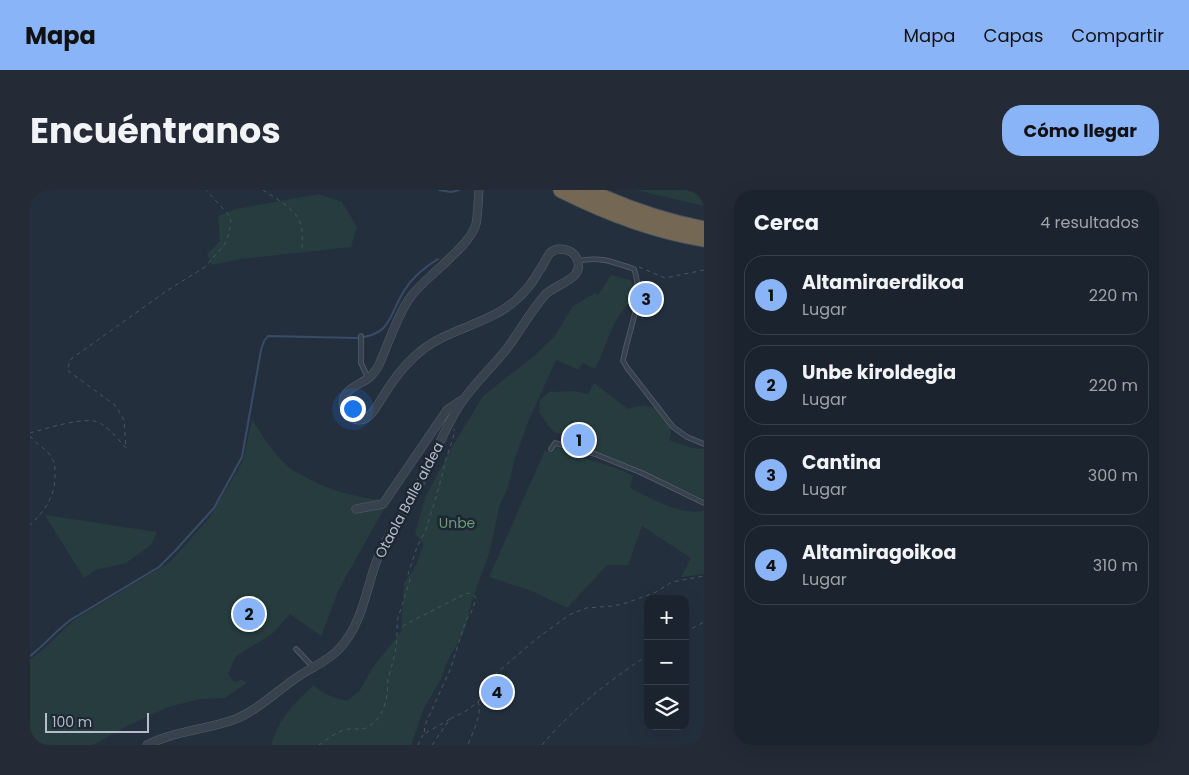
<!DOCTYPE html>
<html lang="es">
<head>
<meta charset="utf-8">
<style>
  body { margin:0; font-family:Poppins,sans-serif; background:#242b36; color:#f1f3f6 }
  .controls { position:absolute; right:15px; bottom:15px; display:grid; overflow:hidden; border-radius:10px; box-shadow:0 5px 20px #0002 }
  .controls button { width:45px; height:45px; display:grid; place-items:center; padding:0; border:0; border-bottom:1px solid #39404a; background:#1b232e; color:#f1f3f6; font:25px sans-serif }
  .scale { position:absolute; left:15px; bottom:12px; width:104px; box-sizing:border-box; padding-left:5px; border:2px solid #b4bcc9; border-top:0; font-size:14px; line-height:18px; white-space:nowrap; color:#b4bcc9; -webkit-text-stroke:4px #1d2633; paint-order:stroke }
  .you { position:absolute; left:322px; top:218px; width:18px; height:18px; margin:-12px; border:4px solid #fff; border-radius:50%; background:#1a73e8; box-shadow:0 0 0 8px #1a73e833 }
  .badge { display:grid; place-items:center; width:32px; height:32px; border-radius:50%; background:#8ab4f8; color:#111; font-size:16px; font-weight:700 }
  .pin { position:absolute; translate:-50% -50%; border:2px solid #fff; box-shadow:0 1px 5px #0006 }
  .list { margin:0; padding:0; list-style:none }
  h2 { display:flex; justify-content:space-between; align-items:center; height:65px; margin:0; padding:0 20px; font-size:21px }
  h2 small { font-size:16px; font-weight:400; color:#a0a4aa }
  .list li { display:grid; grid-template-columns:32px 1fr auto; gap:15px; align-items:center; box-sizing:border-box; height:80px; margin:0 10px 10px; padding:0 10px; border:1px solid #39404a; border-radius:20px }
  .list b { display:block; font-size:19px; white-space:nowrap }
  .list p { margin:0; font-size:16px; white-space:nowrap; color:#a0a4aa }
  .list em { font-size:16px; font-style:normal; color:#a0a4aa }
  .icon { flex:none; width:28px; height:28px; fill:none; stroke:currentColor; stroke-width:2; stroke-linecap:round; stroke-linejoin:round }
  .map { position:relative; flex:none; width:674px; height:555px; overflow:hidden; border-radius:20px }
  header { display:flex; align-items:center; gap:30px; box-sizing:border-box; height:70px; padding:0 25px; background:#8ab4f8; color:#111 }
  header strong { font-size:24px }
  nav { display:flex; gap:28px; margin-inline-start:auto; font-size:18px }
  .intro { display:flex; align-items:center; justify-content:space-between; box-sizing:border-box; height:120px; padding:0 30px }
  h1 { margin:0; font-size:35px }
  .button { padding:12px 22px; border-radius:20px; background:#8ab4f8; color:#111; font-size:18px; font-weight:700 }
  main { display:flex; gap:30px; padding:0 30px }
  aside { flex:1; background:#1b232e; border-radius:20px; box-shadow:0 5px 20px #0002 }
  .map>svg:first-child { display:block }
</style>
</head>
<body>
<header>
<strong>Mapa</strong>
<nav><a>Mapa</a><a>Capas</a><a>Compartir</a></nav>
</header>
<div class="intro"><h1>Encuéntranos</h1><a class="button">Cómo llegar</a></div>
<main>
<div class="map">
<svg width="674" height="555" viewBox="0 0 674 555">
  <rect width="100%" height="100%" fill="#242f3e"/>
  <!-- green -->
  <path fill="#263c3f" d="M606,0H665L674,2V16Z
    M289,4L312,12L327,37L321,57L211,69L182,75L177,64L190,51L188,26L206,19Z
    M581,85L600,90L609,103L608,109C585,115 576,160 565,179L552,173L549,180L526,170L498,232L485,268L478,297L469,317L460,361L442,410L435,440L417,472L411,489L394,518L381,555H241C249,528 264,513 284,495C291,504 306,508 317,511L330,500L343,477L371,442L374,393L386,375L394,354L385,344L395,308L418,264L453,206L505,165L524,147L543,116L565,103L568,105Z
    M564,193L598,219L613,215L625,218L639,236L641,243L639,250L662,258L674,259V309L596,274L564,262L568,253L559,246L561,242L541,230L535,244L526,243L518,236L509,222L510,210L519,202L544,201L558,204Z
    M222,229C232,245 242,261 256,275C260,279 267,282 272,285C297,300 324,307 353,310L354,319L309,399L291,446L260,424L242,444L206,466L198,484L204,492L211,490L217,493L195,508L170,509L138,517L95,537L63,555H0V469C18,458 30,441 47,428L140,372L180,327L213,271Z
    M528,257C551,271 579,272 603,286L600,298C623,309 648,325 674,321V384L651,387L661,368L612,336L598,375H577L537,418L502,401L459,387L515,260L522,263Z
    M15,325L127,342L121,355L96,373L66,380L54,388Z"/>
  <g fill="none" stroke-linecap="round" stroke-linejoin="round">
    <!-- stream -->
    <path stroke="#394c67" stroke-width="2" d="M409,0L421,2L429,0
      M0,466C15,455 26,440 42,429L129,377L145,361L184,318L212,267L231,160L234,151L238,146L327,148C362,145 358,126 374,101C381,89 395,77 408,69"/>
    <defs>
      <path id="service" d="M548,71C571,66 583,72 604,79C615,109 598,141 593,171L598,179L643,237L657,247L674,254
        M331,146V173L338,188
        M521,259L525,253L529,254L565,264L612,283L674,313
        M266,459L283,477"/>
      <path id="minor" d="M326,319L353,314L417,220L432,210
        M117,555C145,541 174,540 203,530C226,522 249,499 269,486C282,477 298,471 309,459C334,433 336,395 350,362C358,345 371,329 380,312C388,297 397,281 404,265C413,246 421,226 434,209C446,192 462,177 475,161C489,143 500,122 515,105C525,94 556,89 547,69C543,59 528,56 520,63C516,68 513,76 509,81C503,92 495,102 486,110C457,136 413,139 385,166C372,178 361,193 352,208C347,215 344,224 336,228C322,236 307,217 316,204C321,196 334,193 341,186C344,183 346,180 348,177C358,155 368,123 382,105C397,86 441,55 446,34C448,24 448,11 449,0"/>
      <path id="motorway" d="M531,0C577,23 623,41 674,49
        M557,0C595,18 633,31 674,39"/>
    </defs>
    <!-- service casing -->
    <use href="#service" stroke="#565f6c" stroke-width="5.5"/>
    <!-- minor casing -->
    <use href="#minor" stroke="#565f6c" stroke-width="9"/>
    <!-- motorway casing -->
    <use href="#motorway" stroke="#434c59" stroke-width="17"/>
    <!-- path -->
    <path stroke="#44595c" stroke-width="1" stroke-dasharray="4 4" stroke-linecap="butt" d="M233,0C246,9 267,19 271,35C273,43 272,52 272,60
      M609,77L635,88L674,80
      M0,243C15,239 57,225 70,233C80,239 88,249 96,258L94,230L86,216L37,180L41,169L138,100L175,77L195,54L199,43L201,31L198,24L176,0
      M0,246C6,254 17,259 22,268C25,273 25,278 25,284C26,305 15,321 0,335
      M655,442L674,432
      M448,512L461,488L505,450L539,425L556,418L583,416L596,413L626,402L642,392L674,386
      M420,529L394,544L395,535L420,480L436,430L441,423L446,409L444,405L437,403L376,434L372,437H367V431L380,390L378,384L387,357L395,342L407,304L417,266L424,245V239
      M289,555C298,549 308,540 319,539C326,538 331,541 338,537C350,530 355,517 357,505C358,500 357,495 358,490C363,470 368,458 367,437
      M388,555L393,545
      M402,555L420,529L436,521L448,512C453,524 442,543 438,555
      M512,555C542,519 579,491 618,465"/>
    <!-- service -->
    <use href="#service" stroke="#38414e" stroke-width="4"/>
    <!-- minor -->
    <use href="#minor" stroke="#38414e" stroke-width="8"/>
    <!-- motorway -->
    <use href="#motorway" stroke="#746855" stroke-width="15"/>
  </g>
  <g text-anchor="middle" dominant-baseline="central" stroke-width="5" stroke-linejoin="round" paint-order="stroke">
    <!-- street labels -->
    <g font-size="14" fill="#b4bcc9" stroke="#1d2633">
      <text transform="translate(379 310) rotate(-62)">Otaola Balle aldea</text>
    </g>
    <!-- park labels -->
    <g font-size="14" fill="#6b9a76" stroke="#1d2633">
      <text x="427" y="333">Unbe</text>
    </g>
  </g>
</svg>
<div class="controls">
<button>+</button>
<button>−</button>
<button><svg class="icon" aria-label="layers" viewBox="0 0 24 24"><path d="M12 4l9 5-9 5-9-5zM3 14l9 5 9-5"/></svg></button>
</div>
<div class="scale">100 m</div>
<div class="you"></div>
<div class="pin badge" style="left:549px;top:250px">1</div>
<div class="pin badge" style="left:219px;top:424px">2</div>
<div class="pin badge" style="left:616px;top:109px">3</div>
<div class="pin badge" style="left:467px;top:502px">4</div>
</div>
<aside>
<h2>Cerca<small>4 resultados</small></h2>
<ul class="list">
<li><span class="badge">1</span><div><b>Altamiraerdikoa</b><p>Lugar</p></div><em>220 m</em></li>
<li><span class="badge">2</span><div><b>Unbe kiroldegia</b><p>Lugar</p></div><em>220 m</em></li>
<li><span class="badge">3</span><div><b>Cantina</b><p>Lugar</p></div><em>300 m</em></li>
<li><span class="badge">4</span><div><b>Altamiragoikoa</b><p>Lugar</p></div><em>310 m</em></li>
</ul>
</aside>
</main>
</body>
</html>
